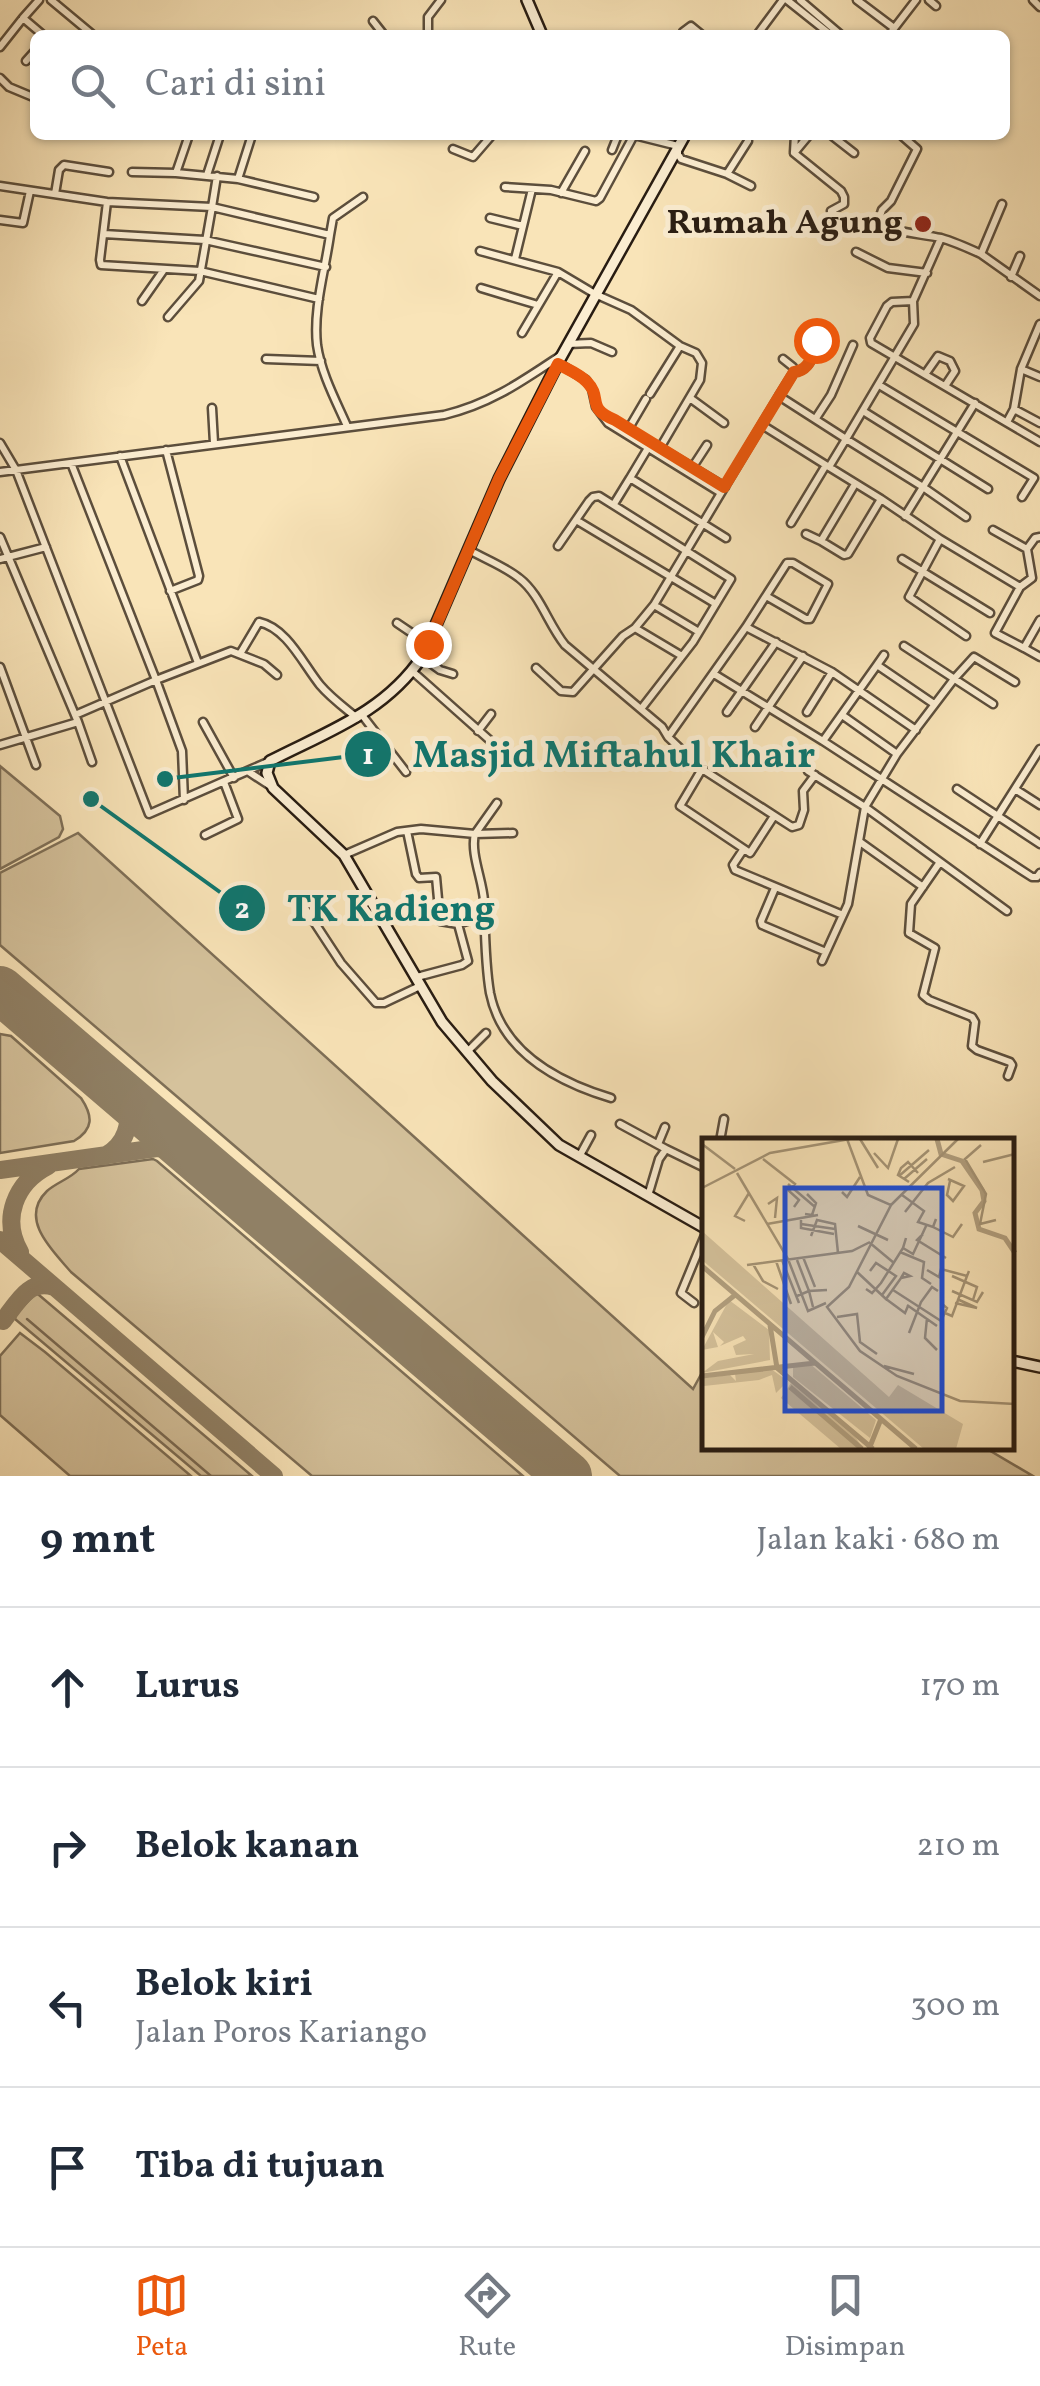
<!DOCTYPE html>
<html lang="id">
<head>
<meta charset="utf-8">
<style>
  body { margin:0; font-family:Vollkorn,serif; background:#f6f6f7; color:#1f2937 }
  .stop { position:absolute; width:30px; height:30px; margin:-22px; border:8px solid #ea580c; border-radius:50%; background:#fff }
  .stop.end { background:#ea580c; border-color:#fff; box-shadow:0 2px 10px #0008 }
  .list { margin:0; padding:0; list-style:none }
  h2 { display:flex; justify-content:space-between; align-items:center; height:130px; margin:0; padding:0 40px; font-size:42px }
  h2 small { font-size:32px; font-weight:400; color:#747a83 }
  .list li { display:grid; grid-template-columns:65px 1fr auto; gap:30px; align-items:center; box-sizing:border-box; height:160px; padding:0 40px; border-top:2px solid #e0e1e3 }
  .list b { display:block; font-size:38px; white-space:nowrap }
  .list p { margin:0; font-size:32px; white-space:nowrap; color:#747a83 }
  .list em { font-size:32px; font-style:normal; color:#747a83 }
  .icon { flex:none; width:55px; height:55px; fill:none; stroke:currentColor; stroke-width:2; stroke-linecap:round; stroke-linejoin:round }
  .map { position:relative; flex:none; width:1040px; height:1476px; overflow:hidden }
  .search { position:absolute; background:#fff; box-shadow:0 2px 8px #0004; left:30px; right:30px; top:30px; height:110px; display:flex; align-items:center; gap:25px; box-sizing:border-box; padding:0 35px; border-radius:15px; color:#747a83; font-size:38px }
  .sheet { height:770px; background:#fff }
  nav { display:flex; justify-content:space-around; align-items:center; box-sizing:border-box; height:140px; border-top:2px solid #e0e1e3; background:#fff; font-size:28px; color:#747a83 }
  nav a { display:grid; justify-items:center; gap:5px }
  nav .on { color:#ea580c }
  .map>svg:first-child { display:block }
</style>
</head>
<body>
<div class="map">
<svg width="1040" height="1476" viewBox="0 0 1040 1476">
  <rect width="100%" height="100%" fill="#f9e4b8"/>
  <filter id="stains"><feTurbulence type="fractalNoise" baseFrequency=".002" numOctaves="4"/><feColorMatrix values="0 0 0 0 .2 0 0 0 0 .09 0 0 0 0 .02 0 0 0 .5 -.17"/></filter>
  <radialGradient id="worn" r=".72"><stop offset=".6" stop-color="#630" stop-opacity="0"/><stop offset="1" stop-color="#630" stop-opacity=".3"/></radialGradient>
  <!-- green -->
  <path fill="#d5c29c" stroke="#7e6f57" stroke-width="2.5" d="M0,766L60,816L63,829L59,837L0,869Z
    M78,833L693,1389L705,1367V1448L987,1449L1033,1476H620L0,945V873Z
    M0,1034L11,1036L81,1098C93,1116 94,1129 74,1141L0,1153Z
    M153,1159L157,1161L523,1476H312L71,1272C53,1251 18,1219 47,1191C57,1182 70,1179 79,1169Z
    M36,1293L39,1295L252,1476H201L15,1319L16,1314Z
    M20,1333L45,1352L191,1476H70L0,1415V1356Z"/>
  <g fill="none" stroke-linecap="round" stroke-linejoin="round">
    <!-- stream -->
    <path stroke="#7b6b54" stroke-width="2.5" d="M27,1319L211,1476"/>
    <!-- taxiway -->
    <path stroke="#908065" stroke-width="18" d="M0,997L16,1004
      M105,1156C127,1144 130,1124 129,1101
      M0,1170L157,1148L181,1149L194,1156
      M0,1240L274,1476
      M20,1252C1,1219 15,1183 48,1166
      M3,1321C17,1303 29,1278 54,1287"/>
    <!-- runway -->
    <path stroke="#908065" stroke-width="48" d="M0,990L568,1476"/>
    <defs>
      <path id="street" d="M39,0L23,18L43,35
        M51,0L93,35
        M787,0L831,35
        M800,0L841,35
        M857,0L894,28
        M929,0L936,6
        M1033,0L1040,7
        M373,21L384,35
        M683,32L691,26L702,35
        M428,35V17L441,0
        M757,35L783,0
        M889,35L916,0
        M0,47L23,18
        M26,61L35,51
        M0,78L9,87L33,97
        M634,135L678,146V154L681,159L727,174L751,186
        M831,135L854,153
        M901,135L917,149L891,201L882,210L879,219L881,226C901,233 921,234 941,238C955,242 968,248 981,254L1002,204
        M453,149L473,157L492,135
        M612,150L618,135
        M794,152L795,135
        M794,153L841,191L844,197V204L831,211
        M794,153L809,135
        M132,172L176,173L189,135
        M176,173L238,179L314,197
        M727,174L748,141
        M207,175L220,135
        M238,179L252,135
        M0,186L107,202L212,207L217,176
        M505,187L551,190L596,201L600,198L634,135
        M561,193L585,151
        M55,194L59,170L64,165L109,172
        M107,202L100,260L101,265L200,271L319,299
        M490,218L523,226
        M0,220L23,223L30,191
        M104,234L205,240L326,267
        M330,235L333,218L363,197
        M480,251L558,272L595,294L631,310L680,346L696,353L702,363L700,380L660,448
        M856,252L888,268L927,273
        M981,254L1040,296
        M515,259L532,189
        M1011,277L1020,256
        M481,288L538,305
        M142,301L163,271
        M913,301L892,302L887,306L870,338L871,343L1040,442
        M168,317L199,281L212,207L330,235C325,271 313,309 317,345C321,373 336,401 347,426
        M803,332L816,340L818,346C812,358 808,371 794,372L779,396L846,439L914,324L913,301L941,238
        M522,333L558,272
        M568,344L591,343L612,352
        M266,359L321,361
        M783,359L793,367L794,372
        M558,363L586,380L592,389L596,407L608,423L721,493
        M1021,369L1040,377
        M926,373L938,356L950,361L955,371L945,386
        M879,385L1034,478L1022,497
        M650,394L680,346
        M690,398L724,423
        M212,408L214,443
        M1014,409L1021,369L1040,324
        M863,411L988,489
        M604,416L615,421L725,487
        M816,418L831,395L853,345
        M1007,422L1014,409L1040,423
        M762,425L829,467L846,439L923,487L905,516
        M629,428L646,399
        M0,443L16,470L149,814L270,761
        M648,448L630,478L726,538
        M166,450L199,576L198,580L170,591
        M120,456L198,663
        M71,463L156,680L75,715
        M829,467L881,499L940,539L909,597L966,636
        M692,468L707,445
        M0,472L444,415C490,404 521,382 560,356
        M855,484L821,541L844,555L848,554L881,499
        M614,504L630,478
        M966,517L923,487L975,403
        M576,520L716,604
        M791,523L826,465
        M993,530L1027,549
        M806,534L821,541
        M0,537L78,722L92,762
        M940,539L1020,587L1032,578L1027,549L1035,538L1040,537
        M558,546L589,501L593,497L599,496L731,579L693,642L641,709
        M469,550C485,559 504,566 519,578C540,594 548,624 565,645L662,727L668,737L746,627L787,563H793L828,584L810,619H806L766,596
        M0,559L46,547
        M902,559L990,613
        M1020,587L995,633L1024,648L1040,620
        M654,605L699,632
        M397,623L428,644
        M746,627L832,672L916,730
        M635,628L682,656
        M904,646L993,704
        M1024,648L1040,657
        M240,654L259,622C287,628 303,664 320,685C331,698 345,708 357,718
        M422,657L440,670L453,674
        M877,665L884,655
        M0,667L36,765
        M536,668L561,691L573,692L623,636L635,628L654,605L779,396
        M412,671L494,744
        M714,674L823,741L1032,877H1037L1040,873
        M727,712L776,642
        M807,712L832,672
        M362,715L406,772
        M842,715L897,754
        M203,722L234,778
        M755,727L803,656
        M478,731L491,714
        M668,737L702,769L792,827L799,825L804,810L803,791L815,775
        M823,741L877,665L934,704
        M0,745L78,722
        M702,769L680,806L750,853L774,816
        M808,771L865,807L1007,911
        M249,772L272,787
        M957,789L1040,844
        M1015,789L1040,805
        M184,800L182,751L156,680L231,651L264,664L277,675
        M497,803L475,834L513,833
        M407,831L416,874L419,878L436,877L440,921L458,924
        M205,835L238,819L224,782
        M860,842L923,887
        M980,844L1040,749
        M743,850L733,865L735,870L843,915
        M344,855L397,832L421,829L475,834C470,853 483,881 484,901C485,932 485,964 490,993C502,1053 558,1082 611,1098
        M940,862L911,904L909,933L935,948L923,995L929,1000L972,1017L975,1022L972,1046L977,1050L1010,1062L1012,1065L1008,1076
        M775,888L761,921L762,925L826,952
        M303,905L341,963L376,1003H384L420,986
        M822,961L848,904L865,807L897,754L954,679L974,657L1015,682
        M417,977L462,965L468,961L458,924L485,915
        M467,1052L486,1033
        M620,1124L666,1149
        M720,1141L724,1119
        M658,1144L665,1127
        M579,1157L591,1135
        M648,1196L659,1159L666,1149L705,1168
        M694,1303L681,1293L705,1235"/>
      <path id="secondary" d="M527,0L542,35
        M685,135L560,359L499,479L422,657C384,713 326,732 270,761L267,773L273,788L344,855L442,1022L492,1081L559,1145L705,1228
        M1012,1361L1040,1367"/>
    </defs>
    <!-- street casing -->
    <use href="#street" stroke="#5c4e3c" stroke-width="11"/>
    <!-- secondary casing -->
    <use href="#secondary" stroke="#281c12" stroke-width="14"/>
    <!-- street -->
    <use href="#street" stroke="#fbedd1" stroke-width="6"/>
    <!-- secondary -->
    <use href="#secondary" stroke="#fbedd1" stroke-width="9"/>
  </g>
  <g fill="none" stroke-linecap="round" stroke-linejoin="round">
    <!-- route -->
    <path stroke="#ea580c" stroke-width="12" d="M428,644L499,479L558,364C567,369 580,374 587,382C603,398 585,408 615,420L724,487L794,372C808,371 812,357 818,346L816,340"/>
  </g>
  <!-- markers -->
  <circle fill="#8f2418" stroke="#fbedd1" stroke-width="4" cx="923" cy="224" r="10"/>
  <g text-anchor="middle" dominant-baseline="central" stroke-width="10" stroke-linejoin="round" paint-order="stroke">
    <!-- poi labels -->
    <g font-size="35" font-weight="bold" fill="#281c12" stroke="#fbedd1" text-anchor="end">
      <text x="903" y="224">Rumah Agung</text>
    </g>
  </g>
  <!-- overview -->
  <g transform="translate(702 1138)">
    <rect width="312" height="312" fill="#f9e4b8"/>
    <path d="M0,93L187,259L196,247L261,286L254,311H222L0,122ZM27,162L67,192L68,222L0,235L16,223L52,216L34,217L31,208L44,202L41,198L18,208L22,204L11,194L16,209L0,212ZM107,225L174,282L168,300L91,239V229ZM69,231L86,243L74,255L70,237L57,242L2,248L1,240L28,237L34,243L33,236ZM89,245L154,300L161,311H139L79,260Z" fill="#d5c29c"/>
    <path fill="none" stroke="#b2a080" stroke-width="5" d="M235,1L239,16L260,23L280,52L282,63L273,75L277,91L303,100L313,115M0,128L214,311M68,187L75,230L171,311M0,199L13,173L33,157M0,238L113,225M88,249L160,311M167,311L179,281"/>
    <path fill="none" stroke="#a59476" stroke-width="2.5" d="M145,1L166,57L189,67L147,149L125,169L158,213L195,238L258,263L313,266M158,1L176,30M0,6L33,31M279,7L263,21L284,56L278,86L294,82M172,15L186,30L196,1M61,21L93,46L87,53L97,62L92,69M281,24L313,16M35,35L86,121L106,173L124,165M197,38L227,12M202,41L225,21M246,41L262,48L251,63L245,57L248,43M207,44L196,37L199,30L206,24L216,35M86,46L113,69M0,50L68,15L148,1M140,54L145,59L158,39M200,57L222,73L216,84L231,89L234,81M66,66L75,60L73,80M189,67L256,1M203,74L226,45L253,29M103,76L110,77L114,65L105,56M99,82V90L132,96M43,83L33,78L47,55M65,86L116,77M99,86L133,91M156,88L186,102M231,89L251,99L260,86M221,96L215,102L244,120M109,98L115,82L133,86L136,115M204,100L201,110L211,116L225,86M168,105L192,125M198,114L222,124L220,140L229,146M101,119L113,149M80,122L97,165M95,122L107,153L95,158M74,123L89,166M51,126L61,143L76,151M45,127L150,113L168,104M225,132L237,139L239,131L265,138L267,133M154,133L184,161L199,140L208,138L202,135L199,140M168,133L174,125L194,138L180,157M250,138L275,149L271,162M164,151L170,155L179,145L201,110M191,152L239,183L245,170L239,165M250,153L275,164L281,154M184,161L203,175L206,168M253,165L275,170L255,161M205,167L235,188M111,169L107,153L125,152M243,175L250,178L265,138M135,179L155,176L158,204L175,216M225,180L223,200L235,212M207,195L219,164L230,149L236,153M182,228L212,236"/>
    <path fill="#1d4ed8" fill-opacity="0.15" stroke="#1d4ed8" stroke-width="5" d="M83,50H240V273H83Z"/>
    <rect width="312" height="312" fill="none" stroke="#281c12" stroke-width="5"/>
  </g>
  <!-- callouts -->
  <path fill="none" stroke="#0f766e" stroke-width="4" d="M165 779L368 754M91 799L242 908"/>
  <g fill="#0f766e" stroke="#fbedd1" stroke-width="4">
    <circle cx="165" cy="779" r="10"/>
    <circle cx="91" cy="799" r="10"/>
    <circle cx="368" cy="754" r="25"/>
    <circle cx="242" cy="908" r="25"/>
  </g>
  <g font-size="30" text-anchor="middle" font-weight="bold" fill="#fff">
    <text x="368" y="764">1</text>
    <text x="242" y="918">2</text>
  </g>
  <g font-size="38" text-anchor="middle" font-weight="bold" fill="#0f766e" stroke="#fbedd1" stroke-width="10" stroke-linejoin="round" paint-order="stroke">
    <text x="614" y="767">Masjid Miftahul Khair</text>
    <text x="391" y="921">TK Kadieng</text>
  </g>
  <rect width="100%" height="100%" filter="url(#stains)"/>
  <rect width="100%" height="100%" fill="url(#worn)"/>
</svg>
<div class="stop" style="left:816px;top:340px"></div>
<div class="stop end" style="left:428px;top:644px"></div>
<div class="search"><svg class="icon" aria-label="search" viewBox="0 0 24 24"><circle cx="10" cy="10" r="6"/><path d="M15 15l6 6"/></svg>Cari di sini</div>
</div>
<section class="sheet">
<h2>9 mnt<small>Jalan kaki · 680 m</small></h2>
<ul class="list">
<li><svg class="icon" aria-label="ahead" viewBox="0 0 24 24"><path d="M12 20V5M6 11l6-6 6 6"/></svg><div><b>Lurus</b></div><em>170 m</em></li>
<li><svg class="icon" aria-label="right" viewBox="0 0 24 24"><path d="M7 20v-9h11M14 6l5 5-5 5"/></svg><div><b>Belok kanan</b></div><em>210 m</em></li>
<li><svg class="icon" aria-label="left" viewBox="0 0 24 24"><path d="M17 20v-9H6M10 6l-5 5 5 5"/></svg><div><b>Belok kiri</b><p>Jalan Poros Kariango</p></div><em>300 m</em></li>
<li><svg class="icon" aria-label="arrive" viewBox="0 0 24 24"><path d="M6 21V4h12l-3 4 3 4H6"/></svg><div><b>Tiba di tujuan</b></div></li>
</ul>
</section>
<nav>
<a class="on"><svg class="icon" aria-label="map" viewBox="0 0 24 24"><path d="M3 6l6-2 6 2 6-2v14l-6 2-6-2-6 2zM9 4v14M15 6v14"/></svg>Peta</a>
<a><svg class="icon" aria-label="directions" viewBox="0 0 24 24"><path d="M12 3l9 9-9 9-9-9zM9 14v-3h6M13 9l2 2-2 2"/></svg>Rute</a>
<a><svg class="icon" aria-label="saved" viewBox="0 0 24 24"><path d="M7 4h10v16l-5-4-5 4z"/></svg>Disimpan</a>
</nav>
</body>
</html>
